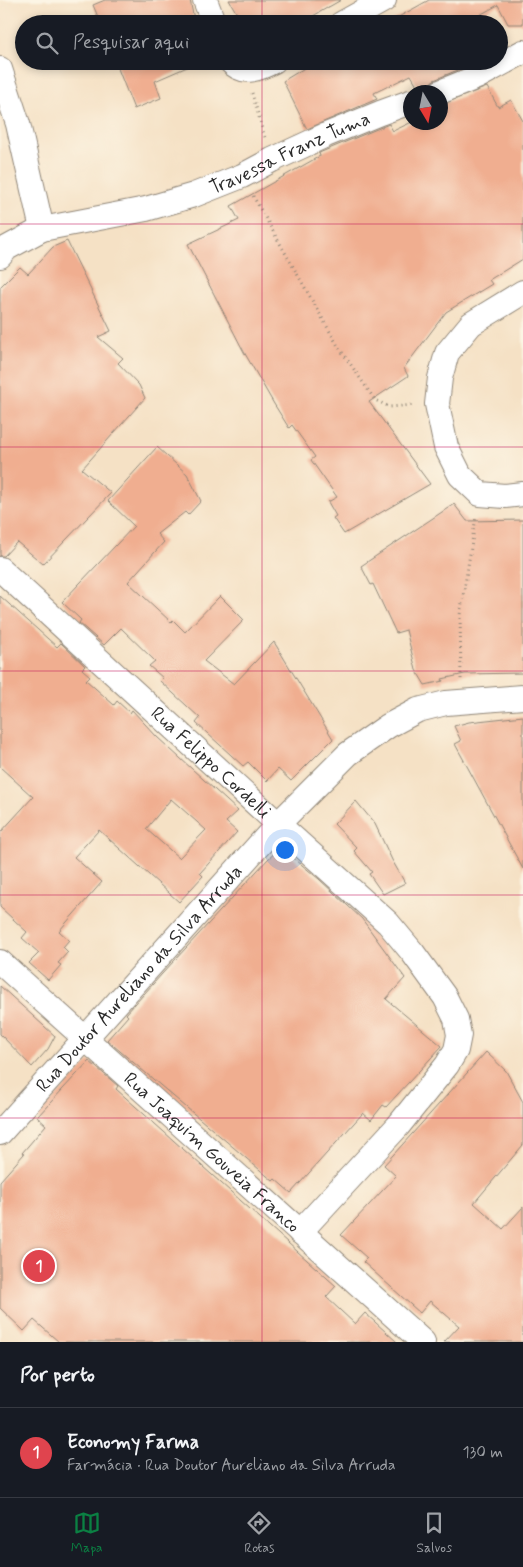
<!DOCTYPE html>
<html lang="pt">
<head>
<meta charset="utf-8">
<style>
  body { margin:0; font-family:Mynerve,sans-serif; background:#20242c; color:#f1f3f6 }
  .compass { position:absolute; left:403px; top:85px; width:45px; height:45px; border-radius:50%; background:#171b24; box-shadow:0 2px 8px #0003; rotate:170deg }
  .you { position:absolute; left:284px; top:849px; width:18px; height:18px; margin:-12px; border:4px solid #fff; border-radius:50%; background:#1a73e8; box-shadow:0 0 0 8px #1a73e833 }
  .badge { display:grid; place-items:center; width:32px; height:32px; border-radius:50%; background:#0b8043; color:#fff; font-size:16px; font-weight:700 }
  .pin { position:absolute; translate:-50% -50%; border:2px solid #fff; box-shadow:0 1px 5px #0006 }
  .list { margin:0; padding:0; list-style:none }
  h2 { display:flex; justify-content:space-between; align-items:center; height:65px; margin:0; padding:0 20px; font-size:21px }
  h2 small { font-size:16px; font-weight:400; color:#9ea1a6 }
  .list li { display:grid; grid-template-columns:32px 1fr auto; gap:15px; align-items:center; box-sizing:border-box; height:90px; padding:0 20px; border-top:1px solid #363941 }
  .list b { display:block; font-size:19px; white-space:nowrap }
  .list p { margin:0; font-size:16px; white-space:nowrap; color:#9ea1a6 }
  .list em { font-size:16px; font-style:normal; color:#9ea1a6 }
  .icon { flex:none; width:28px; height:28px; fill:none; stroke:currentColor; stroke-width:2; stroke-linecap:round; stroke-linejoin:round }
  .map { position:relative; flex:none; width:523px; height:1342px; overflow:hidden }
  .search { position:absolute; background:#171b24; box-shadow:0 2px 8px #0003; left:15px; right:15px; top:15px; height:55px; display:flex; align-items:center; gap:12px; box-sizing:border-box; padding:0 18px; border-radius:28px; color:#9ea1a6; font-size:19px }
  .sheet { height:155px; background:#171b24 }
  nav { display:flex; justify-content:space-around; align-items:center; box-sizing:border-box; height:70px; border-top:1px solid #363941; background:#171b24; font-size:14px; color:#9ea1a6 }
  nav a { display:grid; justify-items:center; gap:2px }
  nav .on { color:#0b8043 }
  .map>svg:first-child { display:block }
</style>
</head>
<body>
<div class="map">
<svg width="523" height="1342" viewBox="0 0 523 1342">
  <rect width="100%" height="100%" fill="#fcf5e5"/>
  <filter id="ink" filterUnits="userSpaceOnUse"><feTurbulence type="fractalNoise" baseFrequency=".02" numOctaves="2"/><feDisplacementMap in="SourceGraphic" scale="10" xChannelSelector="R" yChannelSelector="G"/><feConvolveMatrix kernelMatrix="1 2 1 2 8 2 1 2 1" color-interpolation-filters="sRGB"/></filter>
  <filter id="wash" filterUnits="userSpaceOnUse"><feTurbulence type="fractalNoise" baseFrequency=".0096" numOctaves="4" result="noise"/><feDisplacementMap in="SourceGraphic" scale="20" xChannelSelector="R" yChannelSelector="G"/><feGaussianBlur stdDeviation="1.12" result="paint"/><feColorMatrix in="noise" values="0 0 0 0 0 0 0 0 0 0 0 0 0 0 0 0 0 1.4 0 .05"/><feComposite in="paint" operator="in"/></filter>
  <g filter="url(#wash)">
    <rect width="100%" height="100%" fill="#f5e1c5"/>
    <g id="blocks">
      <!-- building -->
      <path fill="#f0ae90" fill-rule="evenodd" d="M105,0H190L195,24H101L93,5Z
        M229,0H341L299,24H243Z
        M429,0H523V24H508L498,5L463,24H386Z
        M115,61H201L155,81L161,98L134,109Z
        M316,61H473L474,63L434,80L429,84L427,92H421L411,75L374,93L377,99L307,129L283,81Z
        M487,87L498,107L511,100L523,121V259L489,280L492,284L446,312L404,368L408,376L369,402L430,484L344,534L333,518L336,516L328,502L337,497L311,460L315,457L292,425L289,428L274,404L244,352L188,244L239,220L231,206L320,156L319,153L389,124L393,131L412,122H440V105Z
        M67,241L111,331L98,337L123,358L118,363L139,385L145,398L82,469L111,493L43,564L17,542L4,556H0V287L20,267L28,274L53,247Z
        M157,447L187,474L201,501L188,515L185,512L157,534L164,542L128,582L171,622L173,620L185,632L220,596L244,620L204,661L234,684L274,642L333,739L291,781L278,769L267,781L248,762L243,766L196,723L200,718L160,681L163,678L149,666L155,661L121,628L104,645L79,623L81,620L62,602L134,526L108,501Z
        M454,504L467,521L523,520V673L465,674L442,679L443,681L425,685L416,670L406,630L396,633L373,584L371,585L361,566Z
        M0,596L57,647L61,643L85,666L82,669L90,676L86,680L114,705L117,701L130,713L132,710L157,737L238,811L226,822L237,832L200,873L203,876L179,902L99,830L74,857L102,882L59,931L69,940L63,947L68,952L58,963L61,965L48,980L29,963L39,953L22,938L27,932L0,907V833L33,797L0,767ZM171,799L206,830L179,858L146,829Z
        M523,716V869L455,744L461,741L454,726L469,722Z
        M356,801L375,824L392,860L405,883L383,894L369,874L372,872L354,851L357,848L334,824Z
        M285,851L319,879L362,919L405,978L386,999L442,1046L386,1107L383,1105L371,1120L363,1113L291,1193L275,1179L273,1181L107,1040L128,1016L126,1014L162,974L268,859L276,852Z
        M0,986L55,1036L48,1049L32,1067L0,1034Z
        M486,1052L506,1071L523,1102V1145L474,1203L503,1229L523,1207V1342H444L459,1326L430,1301L420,1313L363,1262L367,1258L341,1235L396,1176L384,1165Z
        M89,1061L118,1086L116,1089L336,1286L326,1297L355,1324L365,1313L397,1342H59L34,1320L24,1331L0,1308V1181L24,1154L22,1153L46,1125L37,1117Z"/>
    </g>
  </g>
  <g filter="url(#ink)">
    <use href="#blocks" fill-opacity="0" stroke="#908678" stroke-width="1"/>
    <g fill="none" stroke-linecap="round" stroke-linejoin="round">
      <defs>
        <g id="minor">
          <path d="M205,0L214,24"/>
          <path d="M341,24L384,0"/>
          <path d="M230,61C243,76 259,69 274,61"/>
          <path d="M0,69L18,124L42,229"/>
          <path d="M440,92L477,77L523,52"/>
          <path id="s1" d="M0,256L7,248L42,229L146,209L194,195L242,176L272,160L326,135L380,113L410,102"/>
          <path d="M523,292L471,324L447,353L440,378L437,404L446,447L460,475L480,494L505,496L523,494"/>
          <path id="s2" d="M0,569L278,824L388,923L413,953L445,997L456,1019L459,1035L456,1050L447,1065L398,1126L300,1232"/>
          <path id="s3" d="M0,962L423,1342"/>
          <path id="s4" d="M0,1133L278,824L348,754L388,726L418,710L446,703L523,697"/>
        </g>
      </defs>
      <!-- minor casing -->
      <use href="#minor" stroke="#908678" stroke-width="26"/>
      <!-- path -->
      <path stroke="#908678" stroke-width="3" stroke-dasharray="1 4" stroke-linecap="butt" d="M252,93L265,138
        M253,196L338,346L375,400L390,407L414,405
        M461,679L460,615L476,517"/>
      <!-- minor -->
      <use href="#minor" stroke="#fff" stroke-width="24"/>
    </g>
  </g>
  <!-- grid -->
  <path fill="none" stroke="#c2185b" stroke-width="1" stroke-opacity="0.55" d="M262,0V24M262,61V1342M0,224H523M0,447H523M0,671H523M0,895H523M0,1118H523"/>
  <g text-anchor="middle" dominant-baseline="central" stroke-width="4.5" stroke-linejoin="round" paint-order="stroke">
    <!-- street labels -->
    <g font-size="19" fill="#2b2b2b" stroke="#fcf5e5">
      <text stroke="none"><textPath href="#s1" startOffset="311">Travessa Franz Tuma</textPath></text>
      <text stroke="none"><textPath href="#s2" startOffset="286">Rua Felippo Cordelli</textPath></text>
      <text stroke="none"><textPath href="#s4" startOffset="208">Rua Doutor Aureliano da Silva Arruda</textPath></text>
      <text stroke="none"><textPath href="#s3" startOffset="285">Rua Joaquim Gouveia Franco</textPath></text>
    </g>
  </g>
</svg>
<svg class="compass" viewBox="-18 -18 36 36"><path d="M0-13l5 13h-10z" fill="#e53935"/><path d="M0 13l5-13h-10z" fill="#9ea1a6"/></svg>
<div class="you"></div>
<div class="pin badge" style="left:39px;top:1266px;background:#e0444e">1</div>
<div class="search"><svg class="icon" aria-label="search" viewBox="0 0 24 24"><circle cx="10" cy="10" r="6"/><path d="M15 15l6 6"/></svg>Pesquisar aqui</div>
</div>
<section class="sheet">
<h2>Por perto<small></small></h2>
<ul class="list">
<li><span class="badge" style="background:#e0444e">1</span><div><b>Economy Farma</b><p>Farmácia · Rua Doutor Aureliano da Silva Arruda</p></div><em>130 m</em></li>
</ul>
</section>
<nav>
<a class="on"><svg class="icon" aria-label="map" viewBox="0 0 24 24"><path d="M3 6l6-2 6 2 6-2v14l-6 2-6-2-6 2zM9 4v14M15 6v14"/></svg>Mapa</a>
<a><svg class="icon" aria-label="directions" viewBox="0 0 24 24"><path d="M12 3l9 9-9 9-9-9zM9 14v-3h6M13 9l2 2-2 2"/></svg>Rotas</a>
<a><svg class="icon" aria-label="saved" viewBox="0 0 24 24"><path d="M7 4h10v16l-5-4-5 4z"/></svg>Salvos</a>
</nav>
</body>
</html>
